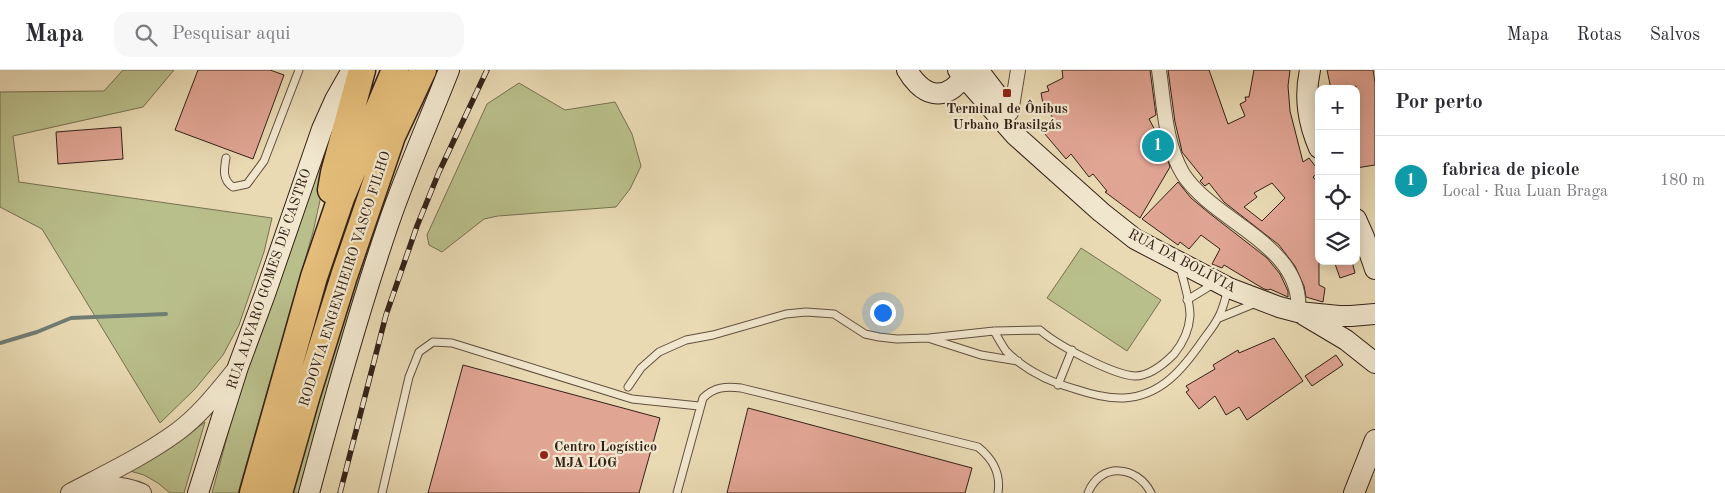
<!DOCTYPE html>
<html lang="pt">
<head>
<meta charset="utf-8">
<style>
  body { margin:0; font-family:"Old Standard TT",serif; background:#f7f7f7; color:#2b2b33 }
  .controls { position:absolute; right:15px; top:15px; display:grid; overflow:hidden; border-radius:10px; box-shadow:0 2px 12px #0003 }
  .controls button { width:45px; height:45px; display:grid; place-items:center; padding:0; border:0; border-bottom:1px solid #e1e1e2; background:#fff; color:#2b2b33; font:25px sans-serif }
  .you { position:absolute; left:882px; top:242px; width:18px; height:18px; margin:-12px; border:4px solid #fff; border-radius:50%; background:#1a73e8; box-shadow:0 0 0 8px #1a73e833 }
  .badge { display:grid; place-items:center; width:32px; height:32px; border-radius:50%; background:#7c3aed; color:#fff; font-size:16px; font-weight:700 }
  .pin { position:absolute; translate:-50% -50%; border:2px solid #fff; box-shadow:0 1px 5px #0006 }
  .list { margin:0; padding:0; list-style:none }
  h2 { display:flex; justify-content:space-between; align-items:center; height:65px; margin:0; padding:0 20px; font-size:21px }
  h2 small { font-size:16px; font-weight:400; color:#7c7c81 }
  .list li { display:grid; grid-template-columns:32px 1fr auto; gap:15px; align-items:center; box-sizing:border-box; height:90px; padding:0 20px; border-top:1px solid #e1e1e2 }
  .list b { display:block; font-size:19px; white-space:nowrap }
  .list p { margin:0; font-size:16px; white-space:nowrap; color:#7c7c81 }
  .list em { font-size:16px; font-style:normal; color:#7c7c81 }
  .icon { flex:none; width:28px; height:28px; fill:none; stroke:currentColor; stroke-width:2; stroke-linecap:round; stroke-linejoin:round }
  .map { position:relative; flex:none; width:1375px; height:423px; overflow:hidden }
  header { display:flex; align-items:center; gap:30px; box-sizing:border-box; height:70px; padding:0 25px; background:#fff; border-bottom:1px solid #e1e1e2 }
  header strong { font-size:24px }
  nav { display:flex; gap:28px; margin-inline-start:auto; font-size:18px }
  .search { width:350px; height:45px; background:#f7f7f7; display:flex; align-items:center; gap:12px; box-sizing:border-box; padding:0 18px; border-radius:15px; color:#7c7c81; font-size:19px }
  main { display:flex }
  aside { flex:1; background:#fff }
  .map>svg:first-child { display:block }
</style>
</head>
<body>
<header>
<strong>Mapa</strong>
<div class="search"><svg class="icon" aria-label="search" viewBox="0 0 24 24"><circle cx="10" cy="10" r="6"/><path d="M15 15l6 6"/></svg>Pesquisar aqui</div>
<nav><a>Mapa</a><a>Rotas</a><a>Salvos</a></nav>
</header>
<main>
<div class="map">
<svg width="1375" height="423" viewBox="0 0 1375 423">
  <rect width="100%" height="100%" fill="#e9dab4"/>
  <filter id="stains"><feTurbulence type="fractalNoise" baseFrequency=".004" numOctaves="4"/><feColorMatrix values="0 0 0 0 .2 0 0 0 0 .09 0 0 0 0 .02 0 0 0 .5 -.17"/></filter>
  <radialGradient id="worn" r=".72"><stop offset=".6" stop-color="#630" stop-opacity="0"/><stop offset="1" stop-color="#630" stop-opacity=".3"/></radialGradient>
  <!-- green -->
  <path fill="#b9bf8b" stroke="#767052" d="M123,0H174L143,37L13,66L19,112L272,148L264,182L239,255L223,285L195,319L160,353L42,159L0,137V22L104,21Z
    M519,13L565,40L615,32L632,64L641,96L630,119L616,137L498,146L484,149L442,182L429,175L427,165L487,34Z
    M341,36L313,162L238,423H212L237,330L261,256Z
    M398,107L301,423H292C310,358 328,294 349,230C362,188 375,145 398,107Z
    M1081,178L1161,230L1127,281L1047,228Z
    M205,352L184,423H170L158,413L144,405L130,401L172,377Z"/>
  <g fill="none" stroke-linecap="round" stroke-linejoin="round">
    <!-- stream -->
    <path stroke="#707d74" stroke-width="4" d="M0,273L37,262L71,248L166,244"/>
  </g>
  <!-- building -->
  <path fill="#e1a594" stroke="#342118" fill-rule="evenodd" d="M198,0H270L284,5L253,89L175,60Z
    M1062,0H1150L1156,45L1149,49L1161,71L1170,97L1140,148L1105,122L1107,121L1093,104L1089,107L1071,84L1066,89L1039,57L1053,48L1043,34L1041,23L1049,21L1047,16L1063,8Z
    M1168,0H1209L1228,54L1245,46L1240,34L1246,31L1245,27H1249L1254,0H1290L1288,16L1290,41L1303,92L1309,88L1319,101V102L1313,107L1319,114V215L1325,218L1323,232L1306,227L1304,216L1295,196L1279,175L1224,132L1209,113L1205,116L1200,111L1203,108L1182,82L1181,77L1175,52ZM1272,113L1285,128L1262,151L1244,137L1257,127L1254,123Z
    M1327,0H1373L1375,13V95L1356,98V16L1345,19H1331Z
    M121,57L123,89L58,94L56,62Z
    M1178,112L1191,128L1209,143L1267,188L1280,204L1288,221V227L1270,219L1269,220L1264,219L1224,195L1222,198L1212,194L1220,179L1201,165L1189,179L1180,172L1178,175L1142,149Z
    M1334,191H1352L1355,203L1340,208Z
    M1274,268L1303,311L1247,350L1239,337L1226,345L1215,326L1199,339L1186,322L1189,320L1186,316L1215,299L1213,295L1238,280L1239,283Z
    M1336,285L1343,295L1312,316L1305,306Z
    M463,295L660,348L639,423H428Z
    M748,338L972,398L965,423H727Z"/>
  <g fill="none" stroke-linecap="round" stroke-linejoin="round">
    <defs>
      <path id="service" d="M226,88C224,99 222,110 233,117L247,114L264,91L299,0
        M1187,230L1215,213
        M1219,248L1256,233
        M994,261C998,268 1002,275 1006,281C1025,300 1050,312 1075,319C1090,324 1107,329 1124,328C1161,326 1183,299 1203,270C1208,263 1214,256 1218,248C1223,240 1225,229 1228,219
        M931,269L981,285L1018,291
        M1058,315L1072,280
        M628,317L641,298L659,282L686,270L713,265L786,244L806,242L834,244L865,264L879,267L897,269L929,268L994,261L1040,260C1057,275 1113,305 1135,306C1150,306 1164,294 1174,284C1183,273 1189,260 1190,246C1190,230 1184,213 1180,197
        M382,423L409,307L419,282L433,272L452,273L632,329L699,336
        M677,423L703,328C714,317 726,316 741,318L978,377C993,389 1001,403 998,423
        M1088,423C1100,392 1137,395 1151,423"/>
      <path id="minor" d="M1159,0C1164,34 1165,74 1183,104C1214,152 1305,176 1298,242
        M1011,43L1018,0"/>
      <path id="tertiary" d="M88,420C107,414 124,415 142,423
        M70,423C106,404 144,386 177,362C200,345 217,323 235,301"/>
      <path id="secondary" d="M907,0C912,9 922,21 933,23C948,26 962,14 964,0
        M958,0L1015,65L1101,142L1135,169L1229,218L1279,237L1298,242L1339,246H1351L1375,244
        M978,0L1001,30
        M1310,0C1304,28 1308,52 1319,78
        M1356,149L1364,167L1375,199
        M1304,245L1346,270L1375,293
        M198,423L238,297L265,224L322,59L335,30L352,0
        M309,423C333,333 358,243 388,155C406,102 429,51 449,0
        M1354,423L1375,370"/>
      <path id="motorway" d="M331,120L334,103L362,0
        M253,423L314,207L341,128L395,0
        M279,423L306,328L344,206L392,66L423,0"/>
    </defs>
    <!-- service casing -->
    <use href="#service" stroke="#614f3f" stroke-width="9"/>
    <!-- minor casing -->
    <use href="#minor" stroke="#614f3f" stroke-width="16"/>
    <!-- tertiary casing -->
    <use href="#tertiary" stroke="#614f3f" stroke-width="20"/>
    <!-- secondary casing -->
    <use href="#secondary" stroke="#342118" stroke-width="22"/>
    <!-- motorway casing -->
    <use href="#motorway" stroke="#342118" stroke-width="29"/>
    <!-- service -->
    <use href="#service" stroke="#f1e7ce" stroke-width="7"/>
    <!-- minor -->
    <use href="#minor" stroke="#f1e7ce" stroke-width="14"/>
    <!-- tertiary -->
    <use href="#tertiary" stroke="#f1e7ce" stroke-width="18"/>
    <!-- secondary -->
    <use href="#secondary" stroke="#f1e7ce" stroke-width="20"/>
    <!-- motorway -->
    <use href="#motorway" stroke="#e4bd7a" stroke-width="26"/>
    <defs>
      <path id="rail" d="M340,423L386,245L417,156L439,102L487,0"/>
    </defs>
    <!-- rail casing -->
    <use href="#rail" stroke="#342118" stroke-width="5.5"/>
    <!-- rail -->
    <use href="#rail" stroke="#f1e7ce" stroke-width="4" stroke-dasharray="11" stroke-linecap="butt"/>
  </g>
  <!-- markers -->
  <g fill="#8f2418" stroke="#f1e7ce" stroke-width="2">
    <rect x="1002" y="18" width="10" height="10" rx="2.5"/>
    <circle cx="544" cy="385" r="5"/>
  </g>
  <g text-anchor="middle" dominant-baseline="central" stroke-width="4.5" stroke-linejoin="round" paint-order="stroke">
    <!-- poi labels -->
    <g font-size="14" font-weight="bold" fill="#342118" stroke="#f1e7ce">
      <text x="1007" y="39">Terminal de Ônibus<tspan x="1007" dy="16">Urbano Brasilgás</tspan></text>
      <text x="554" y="377" text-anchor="start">Centro Logístico<tspan x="554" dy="16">MJA LOG</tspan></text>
    </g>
    <!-- street labels -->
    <g font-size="14" fill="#342118" stroke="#f1e7ce">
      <text transform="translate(1182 191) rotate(28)">RUA DA BOLÍVIA</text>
      <text transform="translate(269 209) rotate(-71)">RUA ALVARO GOMES DE CASTRO</text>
      <text transform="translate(345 209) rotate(-72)">RODOVIA ENGENHEIRO VASCO FILHO</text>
    </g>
  </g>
  <rect width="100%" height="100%" filter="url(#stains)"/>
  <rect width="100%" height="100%" fill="url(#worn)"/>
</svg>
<div class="controls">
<button>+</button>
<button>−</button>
<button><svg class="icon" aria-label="locate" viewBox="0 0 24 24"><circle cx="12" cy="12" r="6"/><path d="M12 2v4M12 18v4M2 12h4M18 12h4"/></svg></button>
<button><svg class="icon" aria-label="layers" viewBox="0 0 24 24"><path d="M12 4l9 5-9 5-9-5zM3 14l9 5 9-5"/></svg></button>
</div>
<div class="you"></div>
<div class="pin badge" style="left:1158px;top:76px;background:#0f9aa8">1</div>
</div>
<aside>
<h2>Por perto<small></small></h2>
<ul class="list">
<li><span class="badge" style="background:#0f9aa8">1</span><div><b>fabrica de picole</b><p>Local · Rua Luan Braga</p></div><em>180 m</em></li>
</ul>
</aside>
</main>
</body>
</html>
